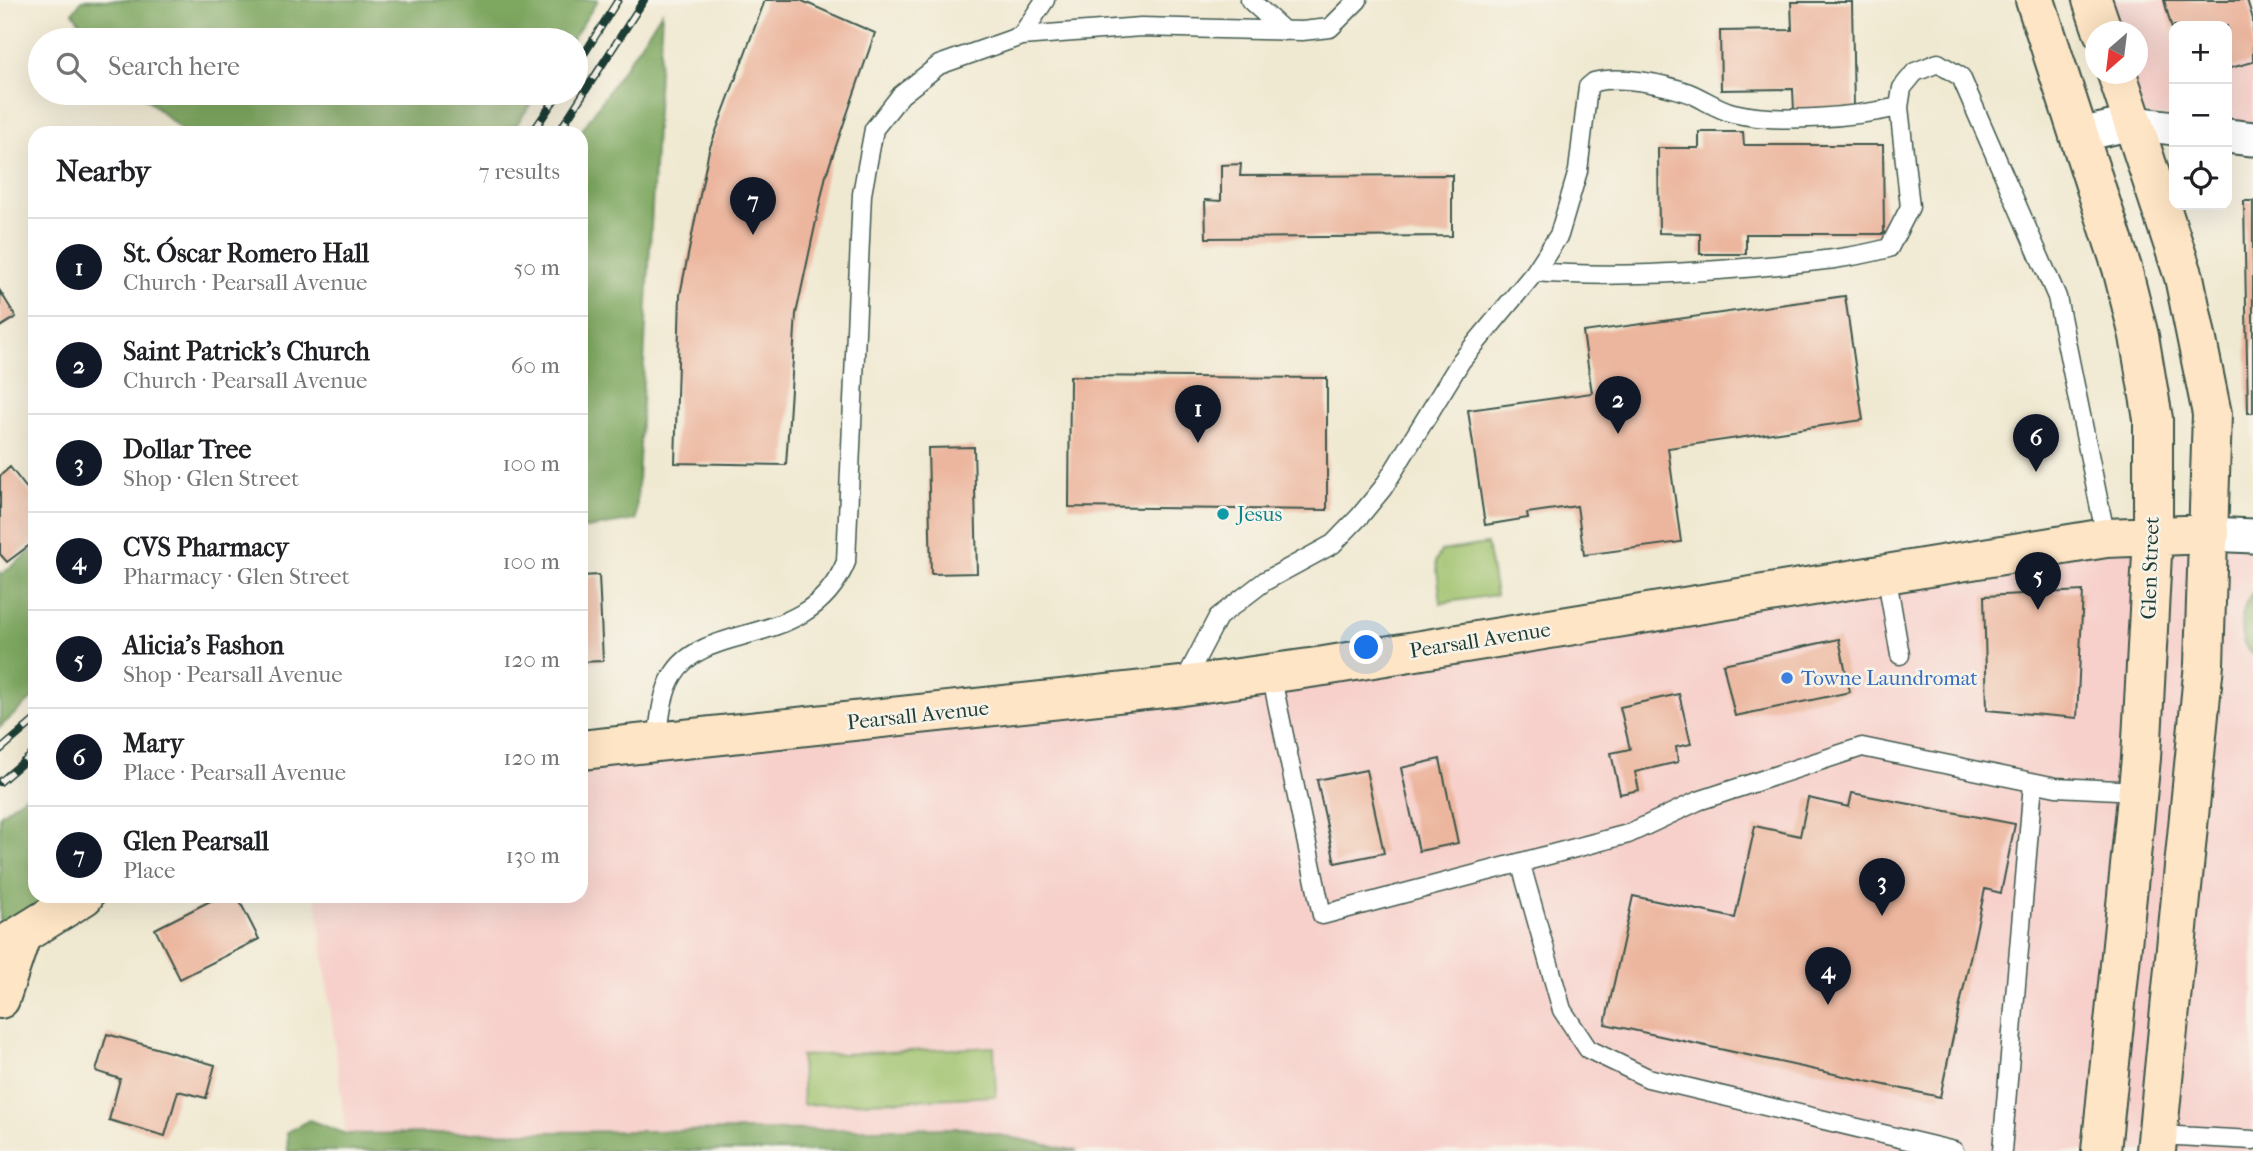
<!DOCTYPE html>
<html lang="en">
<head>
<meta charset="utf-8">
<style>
  body { margin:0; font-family:"IM FELL French Canon",serif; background:#f2f2f2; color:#202124 }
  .controls { position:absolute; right:21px; top:21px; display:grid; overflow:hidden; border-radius:14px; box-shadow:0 7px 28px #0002 }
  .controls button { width:63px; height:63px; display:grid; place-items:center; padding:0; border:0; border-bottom:2px solid #e0e0e0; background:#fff; color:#202124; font:35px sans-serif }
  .compass { position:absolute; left:2085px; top:21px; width:63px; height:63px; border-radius:50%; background:#fff; box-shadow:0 7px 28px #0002; rotate:208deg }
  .you { position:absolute; left:1367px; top:648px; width:24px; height:24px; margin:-18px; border:5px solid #fff; border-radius:50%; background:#1a73e8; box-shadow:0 0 0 10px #1a73e833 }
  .badge { display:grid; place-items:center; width:46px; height:46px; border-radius:50%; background:#111827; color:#fff; font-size:23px; font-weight:700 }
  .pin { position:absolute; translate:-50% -58px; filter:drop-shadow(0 2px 4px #0008) }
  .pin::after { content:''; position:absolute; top:37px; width:24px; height:21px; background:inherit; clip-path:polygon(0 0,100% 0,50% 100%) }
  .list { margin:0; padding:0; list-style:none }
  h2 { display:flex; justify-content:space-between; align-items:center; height:91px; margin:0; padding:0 28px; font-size:30px }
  h2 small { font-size:23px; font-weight:400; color:#757577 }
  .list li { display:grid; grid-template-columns:46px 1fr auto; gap:21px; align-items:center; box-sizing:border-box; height:98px; padding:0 28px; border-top:2px solid #e0e0e0 }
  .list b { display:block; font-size:26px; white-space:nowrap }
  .list p { margin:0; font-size:23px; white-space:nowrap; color:#757577 }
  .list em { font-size:23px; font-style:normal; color:#757577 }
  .icon { flex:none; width:38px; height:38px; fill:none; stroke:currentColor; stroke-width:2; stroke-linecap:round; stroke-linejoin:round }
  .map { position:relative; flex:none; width:2253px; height:1151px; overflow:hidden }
  .search { position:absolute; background:#fff; box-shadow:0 7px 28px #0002; left:28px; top:28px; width:560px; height:77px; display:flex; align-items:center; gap:18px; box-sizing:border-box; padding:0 24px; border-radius:38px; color:#757577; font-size:26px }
  .panel { position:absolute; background:#fff; box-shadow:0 7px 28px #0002; left:28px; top:126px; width:560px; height:777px; border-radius:21px }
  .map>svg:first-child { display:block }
</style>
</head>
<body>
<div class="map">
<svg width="2253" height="1151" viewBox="0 0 2253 1151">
  <rect width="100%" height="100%" fill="#f7f3e8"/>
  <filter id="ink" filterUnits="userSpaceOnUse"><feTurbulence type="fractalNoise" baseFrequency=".0143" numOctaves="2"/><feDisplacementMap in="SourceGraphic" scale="14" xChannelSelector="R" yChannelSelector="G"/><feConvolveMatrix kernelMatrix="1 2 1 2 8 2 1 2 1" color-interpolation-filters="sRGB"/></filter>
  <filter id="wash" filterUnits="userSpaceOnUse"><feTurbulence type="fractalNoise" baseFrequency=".00686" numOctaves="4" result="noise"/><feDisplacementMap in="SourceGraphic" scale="28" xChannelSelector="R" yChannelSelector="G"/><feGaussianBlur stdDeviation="1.57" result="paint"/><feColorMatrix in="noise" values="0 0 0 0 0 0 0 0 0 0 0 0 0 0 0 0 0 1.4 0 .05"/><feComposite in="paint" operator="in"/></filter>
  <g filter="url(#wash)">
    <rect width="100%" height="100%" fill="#f0e9d2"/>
    <!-- built -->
    <path fill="#f7d0cb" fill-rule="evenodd" d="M2066,0H2253V128L2227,124V26H2174V117L2109,115ZM2096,32H2138V74H2096Z
      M2253,530L2248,651L2253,654V1151H1077L965,1128L346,1134L316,896H581V750Z"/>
    <!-- green -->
    <path fill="#9ec16c" stroke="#5e7f50" stroke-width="2" d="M1487,544L1496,595L1441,603L1436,561L1441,551Z
      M994,1047L996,1096L803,1105L801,1056Z"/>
    <!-- forest -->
    <path fill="#7ea760" stroke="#4e724a" stroke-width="2" d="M82,0H598L572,40H91L73,12Z
      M662,12L636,520L581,529L580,133Z
      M140,93H538L511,133H185Z
      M35,548V696L0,727V572L2,574Z
      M2253,592V654C2235,642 2240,606 2253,592Z
      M35,788V896H79L0,942V815Z
      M309,1120L346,1134L965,1128L1077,1151H288L287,1132Z"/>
    <g id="blocks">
      <!-- building -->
      <path fill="#ecb59d" d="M765,0H800L875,33L826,175L796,314L786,465L675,463L680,295L709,150Z
        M2164,0H2247L2253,19V62L2227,69V26H2174L2173,33Z
        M1791,2H1852L1854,110L1794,111L1793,89L1721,90L1720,31L1792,30Z
        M1699,132H1743L1744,145H1883L1884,234H1746V254H1700V234L1659,233L1658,148H1699Z
        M1241,164L1240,176L1452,175V236L1206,238L1205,200L1221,201V165Z
        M2244,201H2253V413H2248Z
        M0,291L16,317L0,327Z
        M1845,296L1863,420L1668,448L1681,542L1584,555L1577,506L1527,513L1528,518L1485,525L1468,410L1592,393L1583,332Z
        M1070,376L1327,378V510L1069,507Z
        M974,447L977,573L931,574L928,448Z
        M10,467L35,499V541L7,562L0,554V476Z
        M599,575L603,661L581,662V576Z
        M2083,591L2077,718L1987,710L1984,596Z
        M1839,639L1850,692L1735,716L1723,664Z
        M1679,694L1691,744L1676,747L1678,762L1635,772L1639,790L1620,794L1611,753L1630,749L1620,707Z
        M1440,759L1458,843L1419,851L1401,768Z
        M1366,770L1384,853L1335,863L1317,780Z
        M1852,793L2015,824L2001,893L1985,889L1940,1097L1605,1024L1633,896L1735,918L1755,826L1800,836L1808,798L1849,807Z
        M220,896H237L259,939L180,979L155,929Z
        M107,1034L215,1065L206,1098L178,1091L165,1136L109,1120L120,1079L96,1071Z"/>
    </g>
  </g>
  <g filter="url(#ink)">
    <use href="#blocks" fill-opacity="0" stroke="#3e574c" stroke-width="2"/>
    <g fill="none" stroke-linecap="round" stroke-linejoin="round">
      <defs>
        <path id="lane" d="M1250,0L1284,31
          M1021,36L1045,0
          M1535,272C1612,278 1690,273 1767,266C1808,262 1849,259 1889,248L1910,207L1899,107L1902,88L1915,72L1938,63L1961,77L2057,297L2106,538
          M1886,573L1900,655
          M1271,674L1322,915L1628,834L1698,801L1862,747L2056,787L2138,791
          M1182,686L1218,617L1265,581L1333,544L1360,516L1383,488L1461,361L1535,272L1559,235L1578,171L1588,87L1594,82C1621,75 1663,84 1689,93C1704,99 1717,109 1733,113C1778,124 1854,117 1899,107
          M657,743C660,721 661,695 673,675C705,620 810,651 846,562L862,194L874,129L901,95L939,65L1021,36L1141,27L1302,31L1330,28L1358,0
          M1521,865L1562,1010L1588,1049L1648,1078L1954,1151
          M2158,1135L2253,1140
          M2002,1151L2033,783"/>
        <path id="street" d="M2079,135L2133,123L2174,128
          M2227,136L2253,139
          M2210,534L2253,536"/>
        <path id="secondary" d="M2035,0L2122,268L2139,336L2153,419V536L2141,758L2101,1151
          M2092,0L2103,32
          M2117,74L2184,277L2212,414L2204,664L2156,1151
          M581,750L1182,686L1324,666L2106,538L2210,534
          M0,948L84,896
          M0,999L21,936"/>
      </defs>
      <!-- lane casing -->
      <use href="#lane" stroke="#3e574c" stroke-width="21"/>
      <!-- street casing -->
      <use href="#street" stroke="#3e574c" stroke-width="37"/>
      <!-- secondary casing -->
      <use href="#secondary" stroke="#3e574c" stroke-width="42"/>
      <!-- lane -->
      <use href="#lane" stroke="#fff" stroke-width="18"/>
      <!-- street -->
      <use href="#street" stroke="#fff" stroke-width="33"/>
      <!-- secondary -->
      <use href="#secondary" stroke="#fee5c5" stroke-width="38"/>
      <defs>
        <path id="rail" d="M576,67L618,0
          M532,133L559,93
          M558,133L644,0
          M0,750L35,720
          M0,782L35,752"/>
      </defs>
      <!-- rail casing -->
      <use href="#rail" stroke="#1f3d34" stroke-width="8"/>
      <!-- rail -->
      <use href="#rail" stroke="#f7f3e8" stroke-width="5" stroke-dasharray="16" stroke-linecap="butt"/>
    </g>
  </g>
  <!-- markers -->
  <circle fill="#0f9aa8" stroke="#f7f3e8" stroke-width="2.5" cx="1223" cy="514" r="7"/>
  <circle fill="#3f7fe0" stroke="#f7f3e8" stroke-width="2.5" cx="1787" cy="678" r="7"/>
  <g text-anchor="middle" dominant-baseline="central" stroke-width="5" stroke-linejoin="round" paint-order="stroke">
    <!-- culture labels -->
    <g font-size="21" fill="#0d838f" stroke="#f7f3e8" text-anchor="start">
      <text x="1237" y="514">Jesus</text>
    </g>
    <!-- street labels -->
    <g font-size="21" fill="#1f3d34" stroke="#f7f3e8">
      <text transform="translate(2150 568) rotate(-88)">Glen Street</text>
      <text transform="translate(1480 640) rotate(-9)">Pearsall Avenue</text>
      <text transform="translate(918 715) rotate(-6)">Pearsall Avenue</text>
    </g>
    <!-- shop labels -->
    <g font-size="21" fill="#366cbe" stroke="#f7f3e8" text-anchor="start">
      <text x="1801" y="678">Towne Laundromat</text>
    </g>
  </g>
</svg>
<div class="controls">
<button>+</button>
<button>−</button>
<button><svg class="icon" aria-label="locate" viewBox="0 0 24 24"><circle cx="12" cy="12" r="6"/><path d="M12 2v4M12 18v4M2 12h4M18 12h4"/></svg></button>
</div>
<svg class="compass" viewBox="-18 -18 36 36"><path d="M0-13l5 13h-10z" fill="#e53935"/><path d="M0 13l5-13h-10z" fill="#757577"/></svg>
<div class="you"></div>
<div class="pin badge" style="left:1198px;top:443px">1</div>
<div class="pin badge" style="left:1618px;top:434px">2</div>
<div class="pin badge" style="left:1882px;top:916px">3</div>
<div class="pin badge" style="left:1828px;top:1005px">4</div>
<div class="pin badge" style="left:2038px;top:610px">5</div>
<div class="pin badge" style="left:2036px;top:472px">6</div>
<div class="pin badge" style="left:753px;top:235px">7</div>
<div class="search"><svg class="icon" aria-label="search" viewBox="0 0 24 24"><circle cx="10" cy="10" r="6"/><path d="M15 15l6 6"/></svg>Search here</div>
<section class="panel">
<h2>Nearby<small>7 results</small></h2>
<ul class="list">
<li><span class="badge">1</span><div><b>St. Óscar Romero Hall</b><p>Church · Pearsall Avenue</p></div><em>50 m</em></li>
<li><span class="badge">2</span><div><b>Saint Patrick's Church</b><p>Church · Pearsall Avenue</p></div><em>60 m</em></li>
<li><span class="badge">3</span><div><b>Dollar Tree</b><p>Shop · Glen Street</p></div><em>100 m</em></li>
<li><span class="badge">4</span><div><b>CVS Pharmacy</b><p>Pharmacy · Glen Street</p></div><em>100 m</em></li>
<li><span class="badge">5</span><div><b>Alicia's Fashon</b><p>Shop · Pearsall Avenue</p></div><em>120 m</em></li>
<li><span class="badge">6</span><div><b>Mary</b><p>Place · Pearsall Avenue</p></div><em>120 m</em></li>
<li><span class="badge">7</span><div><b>Glen Pearsall</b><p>Place</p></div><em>130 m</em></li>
</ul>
</section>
</div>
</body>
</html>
